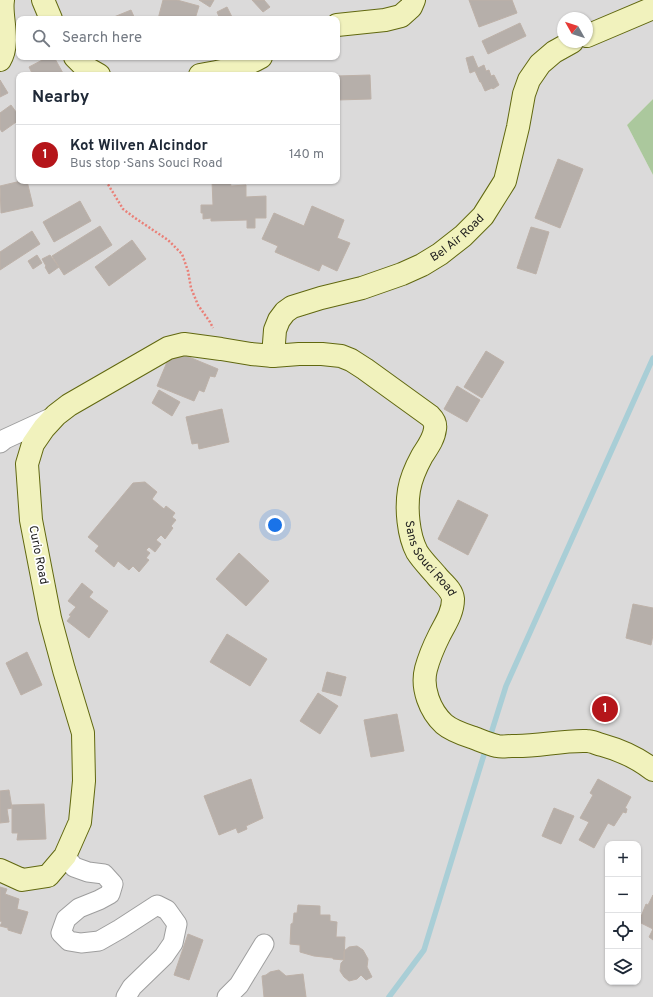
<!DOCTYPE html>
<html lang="en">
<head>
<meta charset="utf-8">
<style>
  body { margin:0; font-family:Overpass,sans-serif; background:#f6f6f7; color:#1f2937 }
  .controls { position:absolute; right:12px; bottom:12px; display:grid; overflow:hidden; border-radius:8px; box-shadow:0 1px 3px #0004 }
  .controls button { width:36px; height:36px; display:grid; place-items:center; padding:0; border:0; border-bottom:1px solid #e0e1e3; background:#fff; color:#1f2937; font:20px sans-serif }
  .compass { position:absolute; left:557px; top:12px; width:36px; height:36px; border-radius:50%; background:#fff; box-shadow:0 1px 3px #0004; rotate:309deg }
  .you { position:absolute; left:275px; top:525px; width:14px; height:14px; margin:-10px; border:3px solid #fff; border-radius:50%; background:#1a73e8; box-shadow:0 0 0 6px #1a73e833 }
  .badge { display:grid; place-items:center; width:26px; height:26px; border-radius:50%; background:#b5151a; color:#fff; font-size:13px; font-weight:700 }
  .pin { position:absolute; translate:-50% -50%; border:2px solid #fff; box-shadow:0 1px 4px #0006 }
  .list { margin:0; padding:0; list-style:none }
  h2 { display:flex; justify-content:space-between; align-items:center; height:52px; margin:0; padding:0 16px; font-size:17px }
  h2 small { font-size:13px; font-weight:400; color:#747a83 }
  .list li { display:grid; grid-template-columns:26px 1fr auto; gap:12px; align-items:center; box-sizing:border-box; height:60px; padding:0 16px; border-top:1px solid #e0e1e3 }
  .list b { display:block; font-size:15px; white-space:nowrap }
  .list p { margin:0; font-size:13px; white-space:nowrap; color:#747a83 }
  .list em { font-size:13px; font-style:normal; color:#747a83 }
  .icon { flex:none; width:22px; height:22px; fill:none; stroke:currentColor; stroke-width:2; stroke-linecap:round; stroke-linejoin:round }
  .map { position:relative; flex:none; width:653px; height:997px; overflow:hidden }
  .search { position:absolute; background:#fff; box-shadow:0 1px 3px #0004; left:16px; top:16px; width:324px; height:44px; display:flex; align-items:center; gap:10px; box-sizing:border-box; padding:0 14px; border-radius:8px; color:#747a83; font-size:15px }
  .panel { position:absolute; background:#fff; box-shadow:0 1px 3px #0004; left:16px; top:72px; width:324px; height:112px; border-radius:8px }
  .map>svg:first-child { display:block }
</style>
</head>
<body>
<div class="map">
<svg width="653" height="997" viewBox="0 0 653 997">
  <rect width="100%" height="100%" fill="#edeae4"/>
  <!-- residential -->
  <path fill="#dbdada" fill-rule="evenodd" d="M0,0H653V99L627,125L653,175V997H0ZM563,18H587V42H563ZM19,19H337V57H19ZM19,75H337V181H19ZM608,844H638V982H608Z"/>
  <!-- forest -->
  <path fill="#abc89d" d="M653,99V175L627,125Z"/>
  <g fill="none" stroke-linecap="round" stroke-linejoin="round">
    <!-- stream -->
    <path stroke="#a9ced6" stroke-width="5.5" d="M489,740L506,686L653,358
      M389,997L424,950L486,748"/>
  </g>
  <!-- building -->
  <path fill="#b6afaa" stroke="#bdb1a8" d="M163,0H177L199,6L195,19H158Z
    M199,0H214L210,7Z
    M252,0H264L270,7L263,12Z
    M469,0H512L517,13L479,27Z
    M227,7L233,19H220L217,12Z
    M131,10L135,19H109Z
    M520,23L526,36L488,54L482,41Z
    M473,56L478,68L484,65L486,71L489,70L491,76L494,75L499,85L493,89L492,88L485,91L481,82H480L475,71L470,73L466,58Z
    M48,57H54L64,75H33L29,67Z
    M370,75L371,99L337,100V76Z
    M0,80L8,93L0,97Z
    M11,105L19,116V120L2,132L0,129V113Z
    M558,159L583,169L560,228L535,218Z
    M21,181H27L33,206L1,213L0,186Z
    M212,181H230L231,186L246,185V197L266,196V218H255V228H247V220L211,221V218L203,219V213H201V205H213Z
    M80,201L91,221L54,242L43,222Z
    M312,206L344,220L337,238L350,243L337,271L322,264L319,271L275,252L278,246L262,239L274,213L304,226Z
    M100,226L112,245L64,275L52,256Z
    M531,227L549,232L536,274L517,268Z
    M32,231L40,244L0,270V252Z
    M132,240L146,259L109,286L95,267Z
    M37,255L42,263L33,269L28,261Z
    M50,255L59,267L49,274L45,267L46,266L42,259Z
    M172,350L218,369L215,377L210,376L204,392L199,390L194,401L157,386Z
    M486,351L504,362L482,398L464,387Z
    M457,386L480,400L467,422L444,409Z
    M159,390L180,402L172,416L152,403Z
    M222,409L229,442L199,449L198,443L192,444L186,417Z
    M145,482L157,492L152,499L164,509L166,506L175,513L172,517L176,520L171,526L173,528L165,539L161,535L156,540L161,544L155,552L149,547L146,550L150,553L146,558L149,560L139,572L133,566L129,570L118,561L114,567L95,551L99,546L88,537L133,483Z
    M458,500L488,515L468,555L438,539Z
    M239,553L269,581L246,606L216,579Z
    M82,583L93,592L89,597L108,611L89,638L67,621L71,616L69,615L76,607L68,601Z
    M633,604L653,608V635L651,645L626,638Z
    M227,634L267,659L250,686L210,662Z
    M27,652L42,685L21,695L6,663Z
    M327,672L346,677L341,696L322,691Z
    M318,693L338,706L320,734L300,721Z
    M397,714L404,751L371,757L364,720Z
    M251,779L263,818L246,826L247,829L238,833L236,828L219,835L204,796Z
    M598,779L631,797L625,808L627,809L626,813L623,812L614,826L608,823L594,848L579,840L589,822L580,818L593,795L590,793Z
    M9,790L12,808L7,809L9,822L0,823V791Z
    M44,804L46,839L17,840L18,833H12V805Z
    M554,808L574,816L561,844L542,836Z
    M0,887L7,889L5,894L19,899L17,909L28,912L21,934L8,930V928L0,926L2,922L0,921Z
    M653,895V940L649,937L653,929L639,922L646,904L648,905Z
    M298,905L320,906V915H330V921L337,922L336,937H345L344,960L333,959V958L314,956L300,952V945L290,944L291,924L293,923L294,913H297Z
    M188,934L203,940L189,980L174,975Z
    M357,946L363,950L368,959L367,967L372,977L366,980L361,975L357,979L349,981L344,977L340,971L341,963L344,960V951L349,947Z
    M279,970L286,976L303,974L306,997H264L262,976L266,975L270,972Z"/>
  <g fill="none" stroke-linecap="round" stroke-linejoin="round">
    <defs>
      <path id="street" d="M0,443L5,439L55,416
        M65,856L74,867L88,872L104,874L113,884L110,894L99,900L79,908L66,919L61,933L69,941L81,943L99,941L120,929L157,905L167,910L177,924L173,943L164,956L132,987L126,997
        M227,997L239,985L264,944"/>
      <g id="secondary">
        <path d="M43,0L51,19"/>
        <path d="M337,25L385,20L401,16L411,7L414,0"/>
        <path d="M587,36L653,8"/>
        <path d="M75,57L85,67L99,75"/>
        <path d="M0,60C11,41 0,17 3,0"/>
        <path d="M200,75C221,71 242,68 261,57"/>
        <path id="s1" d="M273,356L275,330L279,320L285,312L292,307L321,298L362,288L402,274L422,265L440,254L463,236L483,216L505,181L518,127L524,94L529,80L540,64L554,52L572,42"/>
        <path id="s2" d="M0,870L22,880L48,876L65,856L80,822L84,781L83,733L64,670L50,618L31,520L27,464L33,444L44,428L56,415L69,405L168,348L184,344L221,349L251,354L273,356L299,354H322L341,356L351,360L365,369L430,416C434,420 436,424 435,429C434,439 427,448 422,456C416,467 411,478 409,490C406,508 408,535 417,552C422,560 430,568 436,575C442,583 452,589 453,599C453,613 445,624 439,636C434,646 429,658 426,669C421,688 430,711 444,724C452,731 465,735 474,738C482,741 489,744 497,746C502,747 507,746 512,746C537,747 562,740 587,741C592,741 597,744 602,745C620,750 638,758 653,770"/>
      </g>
    </defs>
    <!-- street casing -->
    <use href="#street" stroke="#9e9e9e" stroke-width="21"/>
    <!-- secondary casing -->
    <use href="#secondary" stroke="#616810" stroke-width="24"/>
    <!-- path -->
    <path stroke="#ea8078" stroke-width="2.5" stroke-dasharray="2 2" stroke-linecap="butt" d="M106,181L123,209L135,218L168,240L182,254L188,271L191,288L198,305L210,322L213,328"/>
    <!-- street -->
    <use href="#street" stroke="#fff" stroke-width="19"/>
    <!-- secondary -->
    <use href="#secondary" stroke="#f1f2bd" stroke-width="22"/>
  </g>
  <g text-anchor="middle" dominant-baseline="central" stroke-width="3.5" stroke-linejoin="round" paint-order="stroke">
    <!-- street labels -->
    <g font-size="12" fill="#1d1d1d" stroke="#fff">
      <text stroke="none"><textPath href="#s1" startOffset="237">Bel Air Road</textPath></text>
      <text transform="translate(38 555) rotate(79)">Curio Road</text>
      <text stroke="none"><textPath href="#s2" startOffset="1106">Sans Souci Road</textPath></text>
    </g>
  </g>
</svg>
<div class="controls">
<button>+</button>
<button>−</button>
<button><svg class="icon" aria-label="locate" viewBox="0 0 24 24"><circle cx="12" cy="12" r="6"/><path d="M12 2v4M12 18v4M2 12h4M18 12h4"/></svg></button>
<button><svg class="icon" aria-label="layers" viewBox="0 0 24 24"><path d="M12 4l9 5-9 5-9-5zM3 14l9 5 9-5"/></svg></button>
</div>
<svg class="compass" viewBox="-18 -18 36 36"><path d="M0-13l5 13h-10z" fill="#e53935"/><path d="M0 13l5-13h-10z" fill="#747a83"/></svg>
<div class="you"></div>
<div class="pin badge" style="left:605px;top:709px">1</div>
<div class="search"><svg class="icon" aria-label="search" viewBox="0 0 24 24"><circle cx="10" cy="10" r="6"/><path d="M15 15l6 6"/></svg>Search here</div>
<section class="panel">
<h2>Nearby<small></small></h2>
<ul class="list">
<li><span class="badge">1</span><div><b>Kot Wilven Alcindor</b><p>Bus stop · Sans Souci Road</p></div><em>140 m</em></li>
</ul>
</section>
</div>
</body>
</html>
